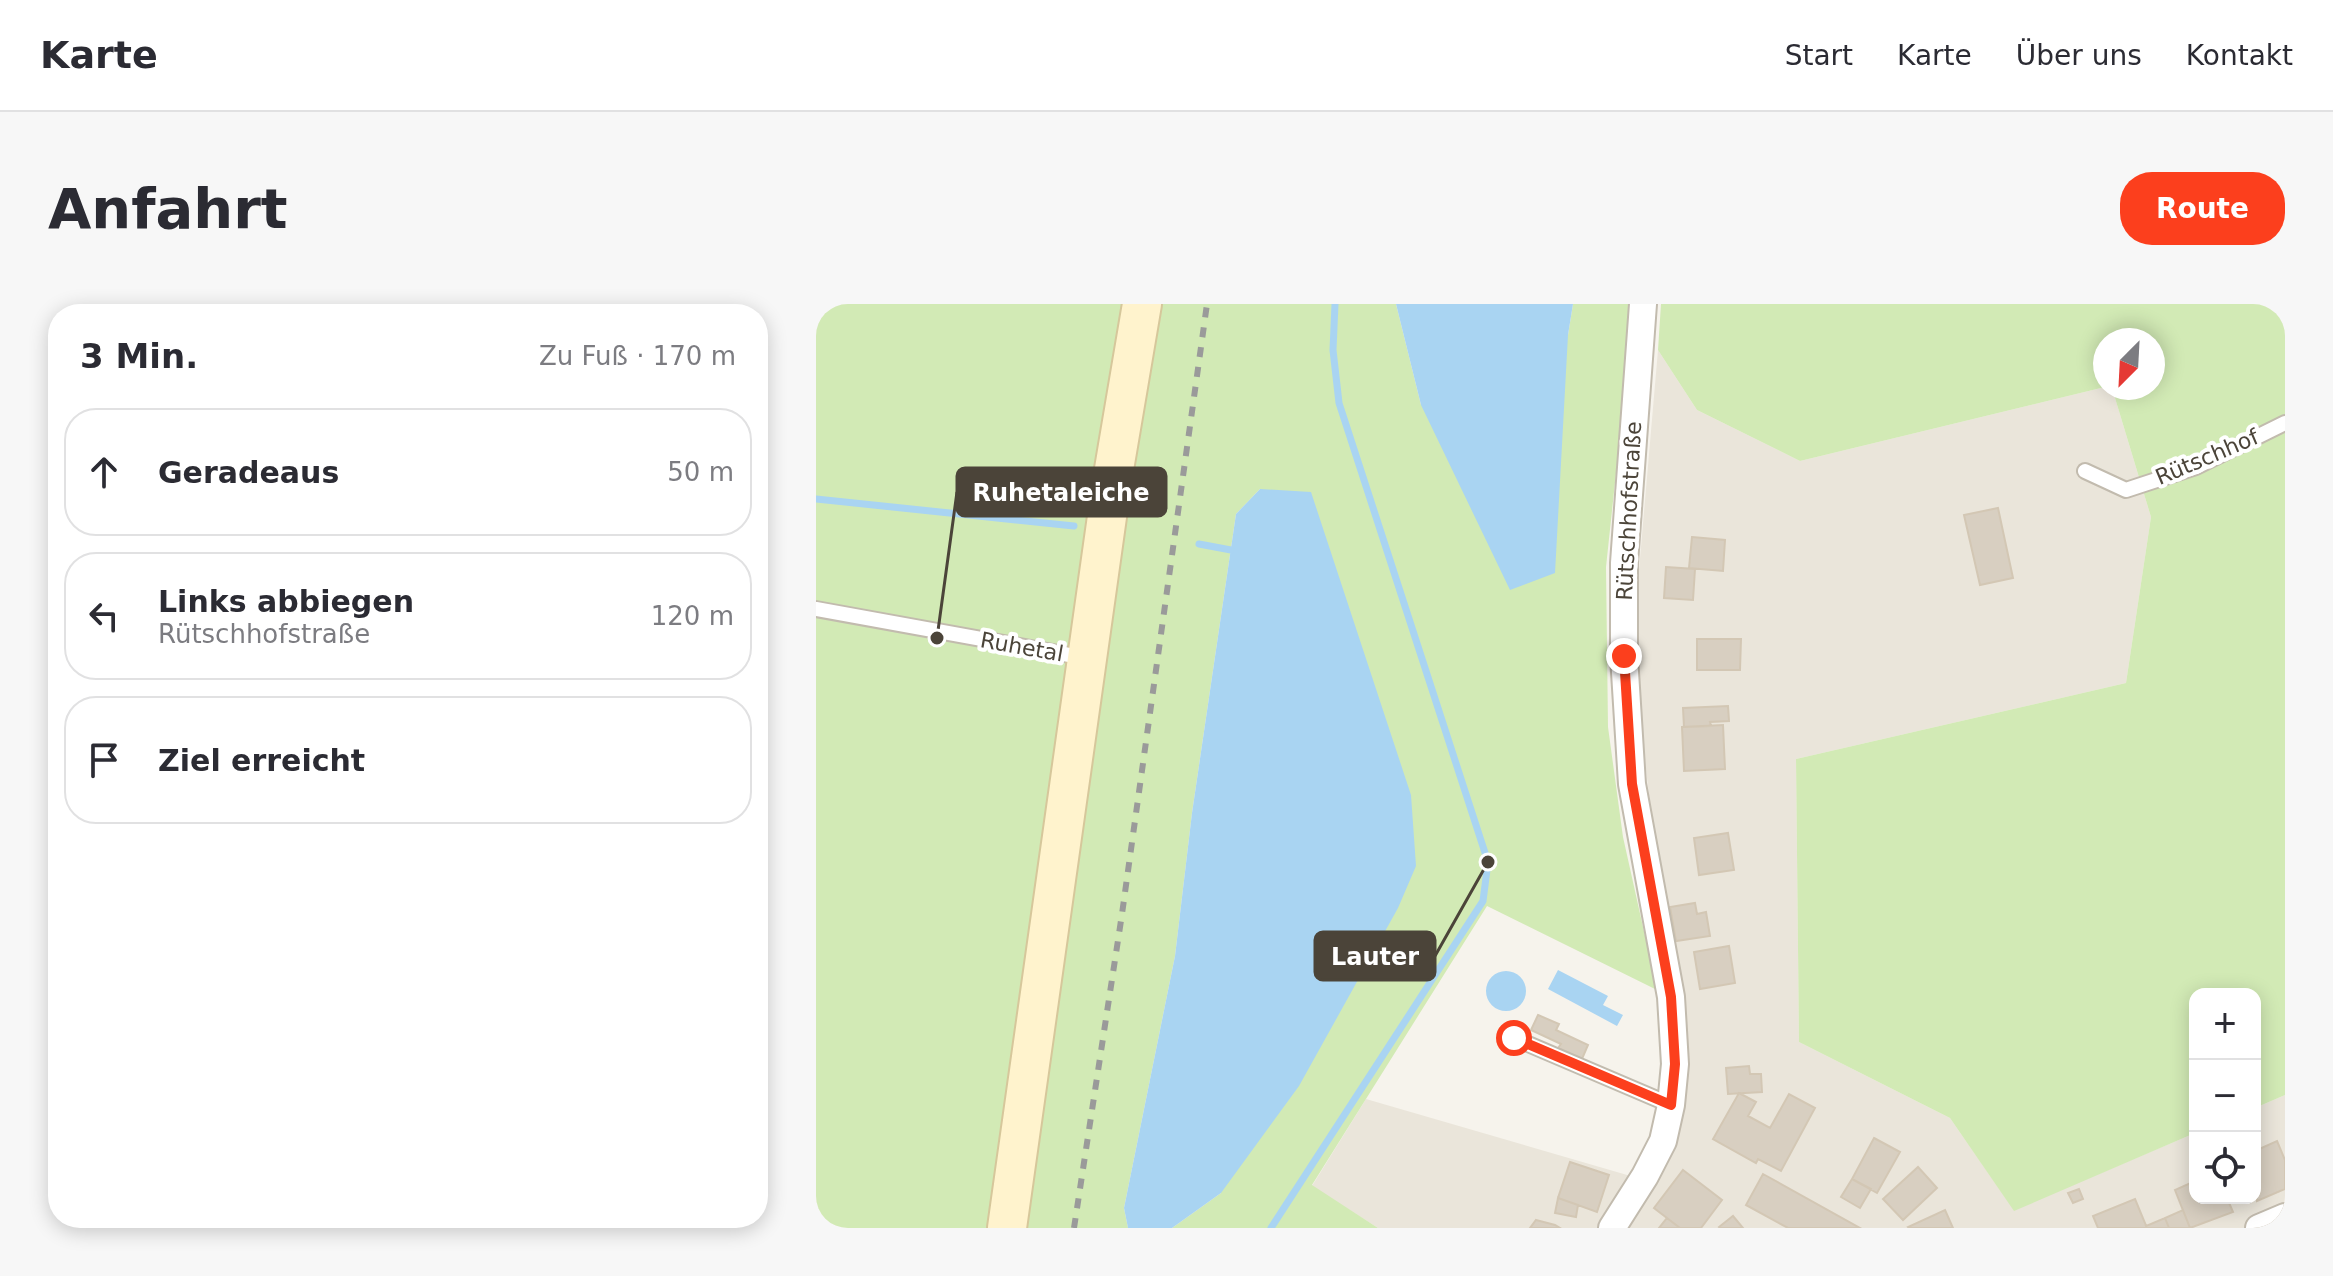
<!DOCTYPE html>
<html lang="de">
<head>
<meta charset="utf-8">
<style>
  body { margin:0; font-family:"DejaVu Sans",sans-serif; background:#f7f7f7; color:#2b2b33 }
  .controls { position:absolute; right:24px; bottom:24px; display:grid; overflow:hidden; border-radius:16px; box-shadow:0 4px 20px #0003 }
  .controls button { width:72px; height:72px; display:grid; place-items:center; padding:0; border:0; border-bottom:2px solid #e1e1e2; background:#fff; color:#2b2b33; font:40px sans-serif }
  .compass { position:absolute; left:1277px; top:24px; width:72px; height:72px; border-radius:50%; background:#fff; box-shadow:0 4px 20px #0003; rotate:204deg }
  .stop { position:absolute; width:24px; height:24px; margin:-18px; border:6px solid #fc3f1d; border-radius:50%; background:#fff }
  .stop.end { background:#fc3f1d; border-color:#fff; box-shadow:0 2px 8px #0008 }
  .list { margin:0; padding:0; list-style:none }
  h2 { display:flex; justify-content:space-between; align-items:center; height:104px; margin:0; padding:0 32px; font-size:34px }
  h2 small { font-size:26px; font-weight:400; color:#7c7c81 }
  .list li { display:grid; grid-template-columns:52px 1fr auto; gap:24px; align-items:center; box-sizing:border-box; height:128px; margin:0 16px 16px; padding:0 16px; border:2px solid #e1e1e2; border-radius:32px }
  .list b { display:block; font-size:30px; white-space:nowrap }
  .list p { margin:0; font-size:26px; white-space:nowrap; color:#7c7c81 }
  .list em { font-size:26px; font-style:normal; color:#7c7c81 }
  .icon { flex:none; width:44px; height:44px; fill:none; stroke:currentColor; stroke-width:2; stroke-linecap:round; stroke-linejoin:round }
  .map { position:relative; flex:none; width:1469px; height:924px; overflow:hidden; border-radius:32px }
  header { display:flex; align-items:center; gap:48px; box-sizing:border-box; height:112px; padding:0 40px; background:#fff; border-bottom:2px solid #e1e1e2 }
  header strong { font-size:38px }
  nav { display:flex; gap:44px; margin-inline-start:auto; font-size:28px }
  .intro { display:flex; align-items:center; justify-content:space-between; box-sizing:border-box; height:192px; padding:0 48px }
  h1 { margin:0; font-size:56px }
  .button { padding:20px 36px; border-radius:32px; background:#fc3f1d; color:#fff; font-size:28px; font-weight:700 }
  main { display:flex; gap:48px; padding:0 48px }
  aside { flex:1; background:#fff; border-radius:32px; box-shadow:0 4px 20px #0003 }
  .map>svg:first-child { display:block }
</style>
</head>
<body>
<header>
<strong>Karte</strong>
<nav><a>Start</a><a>Karte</a><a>Über uns</a><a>Kontakt</a></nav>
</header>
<div class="intro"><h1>Anfahrt</h1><a class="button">Route</a></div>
<main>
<aside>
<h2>3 Min.<small>Zu Fuß · 170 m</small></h2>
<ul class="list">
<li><svg class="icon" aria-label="ahead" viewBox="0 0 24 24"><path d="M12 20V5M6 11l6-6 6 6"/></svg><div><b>Geradeaus</b></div><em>50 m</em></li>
<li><svg class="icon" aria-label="left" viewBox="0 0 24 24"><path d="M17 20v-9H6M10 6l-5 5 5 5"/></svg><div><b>Links abbiegen</b><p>Rütschhofstraße</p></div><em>120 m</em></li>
<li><svg class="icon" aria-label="arrive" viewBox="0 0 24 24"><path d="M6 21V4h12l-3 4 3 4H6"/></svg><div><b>Ziel erreicht</b></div></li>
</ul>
</aside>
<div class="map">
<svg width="1469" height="924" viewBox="0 0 1469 924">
  <rect width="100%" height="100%" fill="#f6f3ec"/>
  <!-- residential -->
  <path fill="#eae5da" d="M842,46L881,106L984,157L1289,83L1296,84L1335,213L1310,379L980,455L983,738L1134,814L1198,906L1379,829V894H1439V804L1469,791V924H562L496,882L550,795L818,873L857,834L837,527L826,429L822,347L823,266Z"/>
  <!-- green -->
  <path fill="#d2eab5" d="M0,0H580L605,101L752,31L757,0H818L790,263L792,423L807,533L841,686L671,602L496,881L562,924H356L405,889L444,185L420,210L376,509L359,652L308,904L312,924H0Z
    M845,0H1469V791L1439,804V690H1379V829L1198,907L1134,814L983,738L980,455L1310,379L1335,213L1296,84H1337V36H1289V83L984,157L881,106L842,46Z"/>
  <!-- water -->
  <path fill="#a9d4f2" d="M580,0H757L752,31L739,269L694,286L605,101Z
    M444,185L495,188L595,491L600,562L582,604L483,782L405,889L356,924H312L308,904L359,652L376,509L420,210Z
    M742,666L792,692L787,701L807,711L801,722L732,685Z
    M670 687a20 20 0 1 1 40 0a20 20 0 1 1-40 0Z"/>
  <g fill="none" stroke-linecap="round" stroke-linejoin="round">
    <!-- stream -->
    <path stroke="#a9d4f2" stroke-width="7" d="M0,195L258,222
      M383,240L415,246
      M455,924L667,597L672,558L523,99L517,46L519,0"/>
  </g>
  <!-- building -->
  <path fill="#d8cfc1" stroke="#d3c7b4" stroke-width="2" d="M1182,204L1197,274L1164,281L1148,211Z
    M876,233L909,236L907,267L873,264Z
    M850,263L879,265L877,296L848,294Z
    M881,335H925L924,366H881Z
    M912,402L913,417L894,418L895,422L868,423L867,404Z
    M907,421L909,465L868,467L866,423Z
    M912,529L918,566L883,571L878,534Z
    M879,599L881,610L890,608L894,632L860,637L854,603Z
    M913,642L919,679L884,685L878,648Z
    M722,711L743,720L740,726L772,741L766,755L742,744L745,740L715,726Z
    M933,762L934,770H945L946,788L912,790L910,764Z
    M923,789L940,798L932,812L954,824L973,790L999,804L965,867L942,855L940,859L897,835Z
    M1058,834L1084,848L1061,889L1036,875Z
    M1461,837L1469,856V885L1441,897L1439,847Z
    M754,858L793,871L781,908L742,894Z
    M1102,863L1121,884L1087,916L1067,895Z
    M867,866L906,896L885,924H864L838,904Z
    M947,870L1044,924H972L930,901Z
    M1036,875L1055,885L1044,904L1025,893Z
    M1379,877V894H1411L1417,908L1374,924L1359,886Z
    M1263,885L1267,895L1257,899L1252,889Z
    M742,894L762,901L760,913L739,909Z
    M1319,895L1331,924H1282L1277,912Z
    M1129,906L1137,924H1093L1092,923Z
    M1367,906L1374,924H1353L1349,914Z
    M917,912L927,924H904L903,923Z
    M851,914L864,924H843Z
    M1349,914L1353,924H1331L1330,922Z
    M720,916L739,921L744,924H714Z"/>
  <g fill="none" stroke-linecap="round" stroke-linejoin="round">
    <defs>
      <path id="lane" d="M1269,167L1310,186L1380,163L1469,119
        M0,305L270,354
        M698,734L855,801"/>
      <path id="street" d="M796,924L829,872L847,837L855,801L859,760L855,693L816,480L808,352V259L827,0
        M1443,924L1469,913"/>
      <path id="secondary" d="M191,924L296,177L326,0"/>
    </defs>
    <!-- lane casing -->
    <use href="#lane" stroke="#c2bbae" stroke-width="18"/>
    <!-- street casing -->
    <use href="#street" stroke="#c2bbae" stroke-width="30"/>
    <!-- secondary casing -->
    <use href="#secondary" stroke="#d6c79b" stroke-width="42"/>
    <!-- lane -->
    <use href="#lane" stroke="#fff" stroke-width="14"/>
    <!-- street -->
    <use href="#street" stroke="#fff" stroke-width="26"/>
    <!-- secondary -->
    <use href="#secondary" stroke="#fff3cd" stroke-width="38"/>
    <!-- rail -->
    <path stroke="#9a9a9a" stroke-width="6" stroke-dasharray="10 10" stroke-linecap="butt" d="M258,924L306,610L391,0"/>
  </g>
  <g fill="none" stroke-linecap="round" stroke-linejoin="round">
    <!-- route -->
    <path stroke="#fc3f1d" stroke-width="10" d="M698,734L855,801L859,760L855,693L816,480L808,352"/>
  </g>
  <g text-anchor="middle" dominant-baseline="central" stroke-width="8" stroke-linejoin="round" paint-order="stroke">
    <!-- street labels -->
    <g font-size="22" fill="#4b4439" stroke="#fff">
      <text transform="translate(1391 153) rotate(-23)">Rütschhof</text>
      <text transform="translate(813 207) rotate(-87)">Rütschhofstraße</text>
      <text transform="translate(206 343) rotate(10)">Ruhetal</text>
    </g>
  </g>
  <!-- callouts -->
  <path fill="none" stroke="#4b4439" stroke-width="3" d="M121 334L141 188M672 558L619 652"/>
  <g fill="#4b4439" stroke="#fff" stroke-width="3">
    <circle cx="121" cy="334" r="8"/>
    <circle cx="672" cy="558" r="8"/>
  </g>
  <g fill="#4b4439" stroke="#4b4439" stroke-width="3">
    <rect x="141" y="164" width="209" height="48" rx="8"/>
    <rect x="499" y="628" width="120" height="48" rx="8"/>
  </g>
  <g font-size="24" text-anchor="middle" font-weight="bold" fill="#fff">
    <text x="245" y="197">Ruhetaleiche</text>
    <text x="559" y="661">Lauter</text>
  </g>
</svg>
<div class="controls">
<button>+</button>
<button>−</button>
<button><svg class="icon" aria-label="locate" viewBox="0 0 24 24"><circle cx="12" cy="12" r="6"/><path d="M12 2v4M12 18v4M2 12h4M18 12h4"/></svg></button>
</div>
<svg class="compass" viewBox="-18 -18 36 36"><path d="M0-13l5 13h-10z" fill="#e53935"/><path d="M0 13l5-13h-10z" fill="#7c7c81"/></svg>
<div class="stop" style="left:698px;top:734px"></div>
<div class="stop end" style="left:808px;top:352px"></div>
</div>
</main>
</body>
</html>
